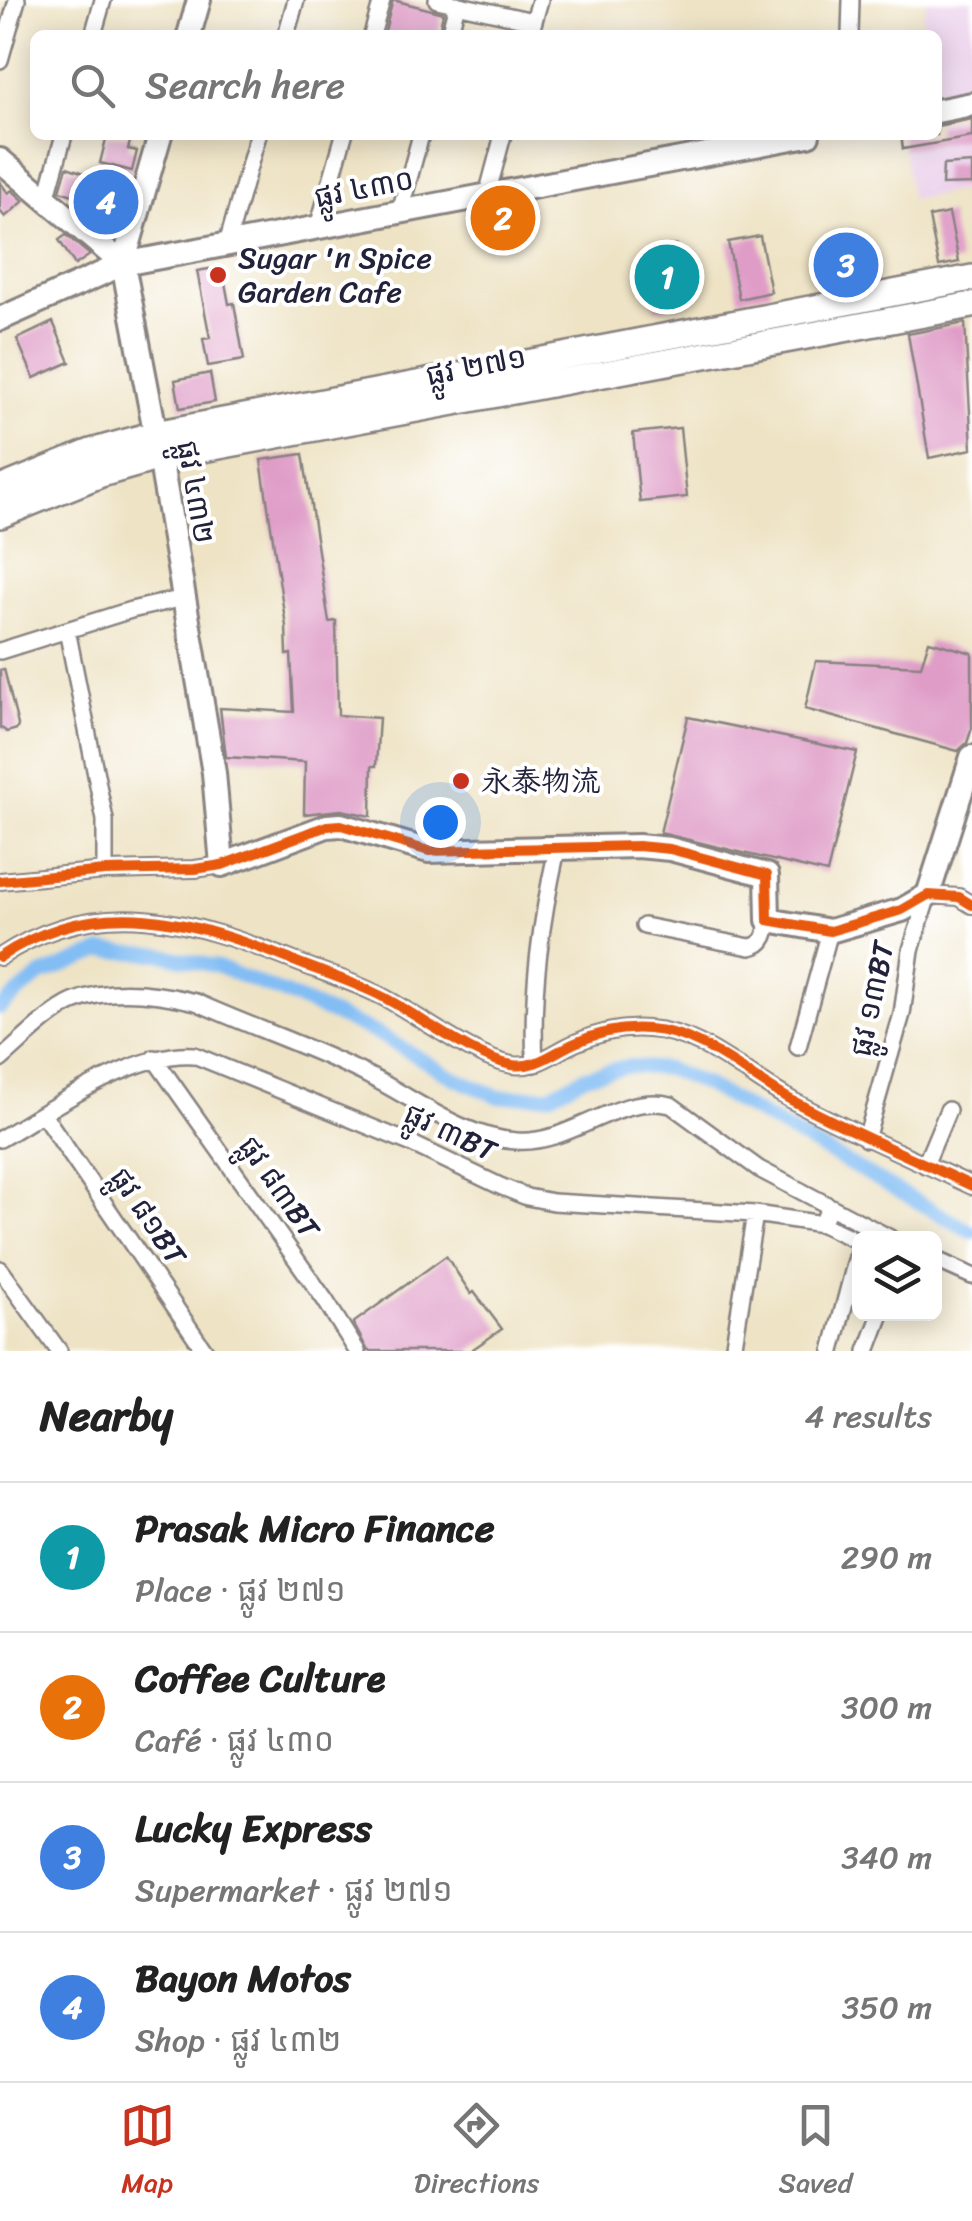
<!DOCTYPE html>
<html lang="en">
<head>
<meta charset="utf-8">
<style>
  body { margin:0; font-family:Sriracha,"LXGW WenKai TC","Noto Sans Khmer",sans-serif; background:#f2f2f2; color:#222 }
  .controls { position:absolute; right:30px; bottom:30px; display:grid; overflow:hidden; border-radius:15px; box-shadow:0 5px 25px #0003 }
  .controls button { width:90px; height:90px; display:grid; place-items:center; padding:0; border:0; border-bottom:2px solid #e0e0e0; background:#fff; color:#222; font:50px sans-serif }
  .you { position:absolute; left:440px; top:822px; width:35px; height:35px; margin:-25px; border:8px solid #fff; border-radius:50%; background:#1a73e8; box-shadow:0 0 0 15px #1a73e833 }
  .badge { display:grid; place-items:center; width:65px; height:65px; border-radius:50%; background:#c8321e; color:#fff; font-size:32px; font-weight:700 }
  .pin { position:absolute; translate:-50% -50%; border:5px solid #fff; box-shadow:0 2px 10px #0006 }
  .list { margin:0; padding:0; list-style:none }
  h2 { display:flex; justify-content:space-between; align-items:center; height:130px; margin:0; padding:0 40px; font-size:42px }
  h2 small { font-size:32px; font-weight:400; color:#767676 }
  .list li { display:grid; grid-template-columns:65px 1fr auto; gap:30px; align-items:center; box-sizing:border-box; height:150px; padding:0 40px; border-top:2px solid #e0e0e0 }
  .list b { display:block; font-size:38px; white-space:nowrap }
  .list p { margin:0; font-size:32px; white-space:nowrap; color:#767676 }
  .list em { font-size:32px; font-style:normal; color:#767676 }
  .icon { flex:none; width:55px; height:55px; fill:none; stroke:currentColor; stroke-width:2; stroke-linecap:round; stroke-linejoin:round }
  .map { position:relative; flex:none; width:972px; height:1351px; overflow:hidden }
  .search { position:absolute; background:#fff; box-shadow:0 5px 25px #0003; left:30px; right:30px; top:30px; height:110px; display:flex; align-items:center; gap:25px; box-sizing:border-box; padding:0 35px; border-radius:15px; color:#767676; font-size:38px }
  .sheet { height:730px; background:#fff }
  nav { display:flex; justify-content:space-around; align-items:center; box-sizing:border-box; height:140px; border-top:2px solid #e0e0e0; background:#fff; font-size:28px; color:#767676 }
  nav a { display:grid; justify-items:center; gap:5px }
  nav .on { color:#c8321e }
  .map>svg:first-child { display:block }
</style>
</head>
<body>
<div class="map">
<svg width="972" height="1351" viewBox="0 0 972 1351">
  <rect width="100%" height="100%" fill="#fff"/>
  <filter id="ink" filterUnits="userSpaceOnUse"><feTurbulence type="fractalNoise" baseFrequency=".01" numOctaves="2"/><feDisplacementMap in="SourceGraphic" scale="20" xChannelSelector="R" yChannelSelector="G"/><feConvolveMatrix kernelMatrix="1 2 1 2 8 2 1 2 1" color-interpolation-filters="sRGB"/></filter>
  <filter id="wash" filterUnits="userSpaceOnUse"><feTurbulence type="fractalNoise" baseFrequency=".0048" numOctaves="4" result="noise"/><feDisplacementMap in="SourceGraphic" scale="40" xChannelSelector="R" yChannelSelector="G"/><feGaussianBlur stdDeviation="2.25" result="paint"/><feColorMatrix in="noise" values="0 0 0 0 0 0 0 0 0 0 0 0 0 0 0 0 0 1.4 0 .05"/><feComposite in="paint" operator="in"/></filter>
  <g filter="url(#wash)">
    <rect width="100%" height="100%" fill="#eee3c5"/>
    <!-- built -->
    <path fill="#ebd1eb" d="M926,0H972V88L937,95V35H920Z
      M972,114V188L911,200L901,135H937V121Z"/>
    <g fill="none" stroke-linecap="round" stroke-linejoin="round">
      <!-- canal -->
      <path stroke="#82bdf4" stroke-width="14" d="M0,1008L41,975L102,951L160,954L218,967L283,993L378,1034L452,1077L499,1097L550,1095L586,1076L627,1066L667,1069L704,1084L972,1232"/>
    </g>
    <g id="blocks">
      <!-- building -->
      <path fill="#df9cc7" d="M393,0L443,13L438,35H384Z
        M972,119V137L903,149L901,135H937V126Z
        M107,135H132L128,149L137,151L132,171L100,163Z
        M972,163V184L942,185L943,165Z
        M67,167L90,175L82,198L60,191Z
        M0,182L8,193L12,190L24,201L5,217L0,211Z
        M949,213L959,262L939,266L929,217Z
        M66,235L90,255L75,265L59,240Z
        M760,236L771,292L739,299L728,242Z
        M677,245L688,303L656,309L646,251Z
        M209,269L211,276L224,277L229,304L234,303L244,360L208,366L203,339L210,338L197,271Z
        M53,322L70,362L34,378L17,339Z
        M965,323L972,449L929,458L908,334Z
        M210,373L215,402L180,408L175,380Z
        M680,428L687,497L640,502L633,433Z
        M303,454L329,622L336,621L338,715L379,718L376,766H372L371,816L341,810L304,814L305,762L226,757L220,708L294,712L291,654L287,655L286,626L261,460Z
        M929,641L972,653V728L967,743L958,751L805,709L816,661L921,666Z
        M4,669L18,725L17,729L7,732L0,727V670Z
        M688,717L857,752L827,873L660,833Z
        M446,1256L471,1294L474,1292L502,1329L470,1351H368L353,1323Z"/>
    </g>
  </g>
  <g filter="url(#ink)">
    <use href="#blocks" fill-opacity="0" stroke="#888280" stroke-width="2.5"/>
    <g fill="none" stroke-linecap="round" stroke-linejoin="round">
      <defs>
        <path id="street" d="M437,0L533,21
          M93,35L103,0
          M286,35L296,0
          M372,35L382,0
          M449,35L457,4
          M530,35L540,0
          M850,35L851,0
          M0,60L17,0
          M487,195L503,135
          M47,196L64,135
          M400,211L421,135
          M318,227L344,135
          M227,244L258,135
          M67,630L105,820V871
          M0,651L131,610L184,598
          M0,881L105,871L195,869L222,865
          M644,926L750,947C765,945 767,932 768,920
          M0,957C99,891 193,921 294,961C324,973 357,983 385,998C421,1017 474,1058 512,1065C536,1069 554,1052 575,1043C597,1033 623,1027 648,1029C704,1032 747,1077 795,1102C853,1133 913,1158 972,1186
          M798,1047L830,931
          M154,1058L325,1300L357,1351
          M0,1060C20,1043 50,1012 73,1002C110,986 158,993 196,1002C253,1028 315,1048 371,1077C417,1100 464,1138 517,1141C571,1145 618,1092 671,1105L759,1169L890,1238
          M535,1064C531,990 541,921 557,849
          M43,1114L205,1351
          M0,1139C51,1109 136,1050 194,1055L410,1143L500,1186L527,1197L553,1202L755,1214L822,1224L829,1208
          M866,1139L902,1014L911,950L928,895L959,897L972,905
          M925,1165L948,1110
          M822,1224L860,1242
          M934,1259L972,1276
          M0,1269L59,1351
          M733,1351L755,1214
          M832,1351L860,1245
          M867,1351L881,1314"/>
        <path id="secondary" d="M189,35L199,0
          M937,111L972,104
          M160,135L123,264L160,457L214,773L222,865L327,826L341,825L429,851L638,846L670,849L767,875L768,920L830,931L902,910L928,895L972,757
          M0,160L123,264
          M0,319L123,264L808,135"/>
        <path id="primary" d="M0,489L91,452L155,434L972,278
          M0,515L101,474L160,457L972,305"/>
      </defs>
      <!-- street casing -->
      <use href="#street" stroke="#888280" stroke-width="20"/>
      <!-- secondary casing -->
      <use href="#secondary" stroke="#888280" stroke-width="28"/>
      <!-- primary casing -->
      <use href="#primary" stroke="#888280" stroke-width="30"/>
      <!-- street -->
      <use href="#street" stroke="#fff" stroke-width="15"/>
      <!-- secondary -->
      <use href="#secondary" stroke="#fff" stroke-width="22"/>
      <!-- primary -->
      <use href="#primary" stroke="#fff" stroke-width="25"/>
      <defs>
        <path id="cycleway" d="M0,881L105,871L195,869L222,865L327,826L341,825L429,851L638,846L670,849L767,875L768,920L830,931L902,910L928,895L959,897L972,905
          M0,957C99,891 193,921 294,961C324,973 357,983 385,998C421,1017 474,1058 512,1065C536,1069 554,1052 575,1043C597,1033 623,1027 648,1029C704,1032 747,1077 795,1102C853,1133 913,1158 972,1186"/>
      </defs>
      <!-- cycleway casing -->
      <use href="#cycleway" stroke="#fff" stroke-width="16"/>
      <!-- cycleway -->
      <use href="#cycleway" stroke="#e8590c" stroke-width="10"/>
    </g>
  </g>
  <!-- markers -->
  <g fill="#c8321e" stroke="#fff" stroke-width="4">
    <circle cx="218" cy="275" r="10"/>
    <circle cx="461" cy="781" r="10"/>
  </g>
  <g text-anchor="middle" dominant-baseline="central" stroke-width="8" stroke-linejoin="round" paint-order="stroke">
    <!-- street labels -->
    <g font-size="30" fill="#22223b" stroke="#fff">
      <text transform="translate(364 188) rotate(-11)">ផ្លូវ ៤៣០</text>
      <text transform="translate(476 366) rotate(-11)">ផ្លូវ ២៧១</text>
      <text transform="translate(196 492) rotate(80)">ផ្លូវ ៤៣២</text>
      <text transform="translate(872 999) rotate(-78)">ផ្លូវ ១៣BT</text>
      <text transform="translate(450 1132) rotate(25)">ផ្លូវ ៣BT</text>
      <text transform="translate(279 1187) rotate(55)">ផ្លូវ ៨៣BT</text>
      <text transform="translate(148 1216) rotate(56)">ផ្លូវ ៨១BT</text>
    </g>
    <!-- poi labels -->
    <g font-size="30" fill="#22223b" stroke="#fff" text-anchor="start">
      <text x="238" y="258">Sugar 'n Spice<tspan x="238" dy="34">Garden Cafe</tspan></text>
      <text x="481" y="781">永泰物流</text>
    </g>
  </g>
</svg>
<div class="controls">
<button><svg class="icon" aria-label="layers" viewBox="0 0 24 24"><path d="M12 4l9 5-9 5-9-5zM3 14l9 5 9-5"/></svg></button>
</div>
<div class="you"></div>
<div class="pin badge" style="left:667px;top:277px;background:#0f9aa8">1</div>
<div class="pin badge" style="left:503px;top:218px;background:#e8710a">2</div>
<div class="pin badge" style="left:846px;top:265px;background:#3f7fe0">3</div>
<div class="pin badge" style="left:106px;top:202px;background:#3f7fe0">4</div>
<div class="search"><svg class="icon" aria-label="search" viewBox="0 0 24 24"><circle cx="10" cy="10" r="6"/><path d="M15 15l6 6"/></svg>Search here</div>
</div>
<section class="sheet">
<h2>Nearby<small>4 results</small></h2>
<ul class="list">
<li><span class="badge" style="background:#0f9aa8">1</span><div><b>Prasak Micro Finance</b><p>Place · ផ្លូវ ២៧១</p></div><em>290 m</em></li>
<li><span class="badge" style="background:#e8710a">2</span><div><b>Coffee Culture</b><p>Café · ផ្លូវ ៤៣០</p></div><em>300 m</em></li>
<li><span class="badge" style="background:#3f7fe0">3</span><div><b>Lucky Express</b><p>Supermarket · ផ្លូវ ២៧១</p></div><em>340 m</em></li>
<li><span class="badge" style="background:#3f7fe0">4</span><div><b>Bayon Motos</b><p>Shop · ផ្លូវ ៤៣២</p></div><em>350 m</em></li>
</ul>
</section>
<nav>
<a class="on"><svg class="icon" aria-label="map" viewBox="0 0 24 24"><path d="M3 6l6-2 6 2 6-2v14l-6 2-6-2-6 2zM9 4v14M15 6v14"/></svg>Map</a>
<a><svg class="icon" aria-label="directions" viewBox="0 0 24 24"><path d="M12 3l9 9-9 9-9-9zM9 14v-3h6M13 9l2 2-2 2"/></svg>Directions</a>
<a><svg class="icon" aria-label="saved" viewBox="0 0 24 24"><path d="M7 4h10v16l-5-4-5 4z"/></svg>Saved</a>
</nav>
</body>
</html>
